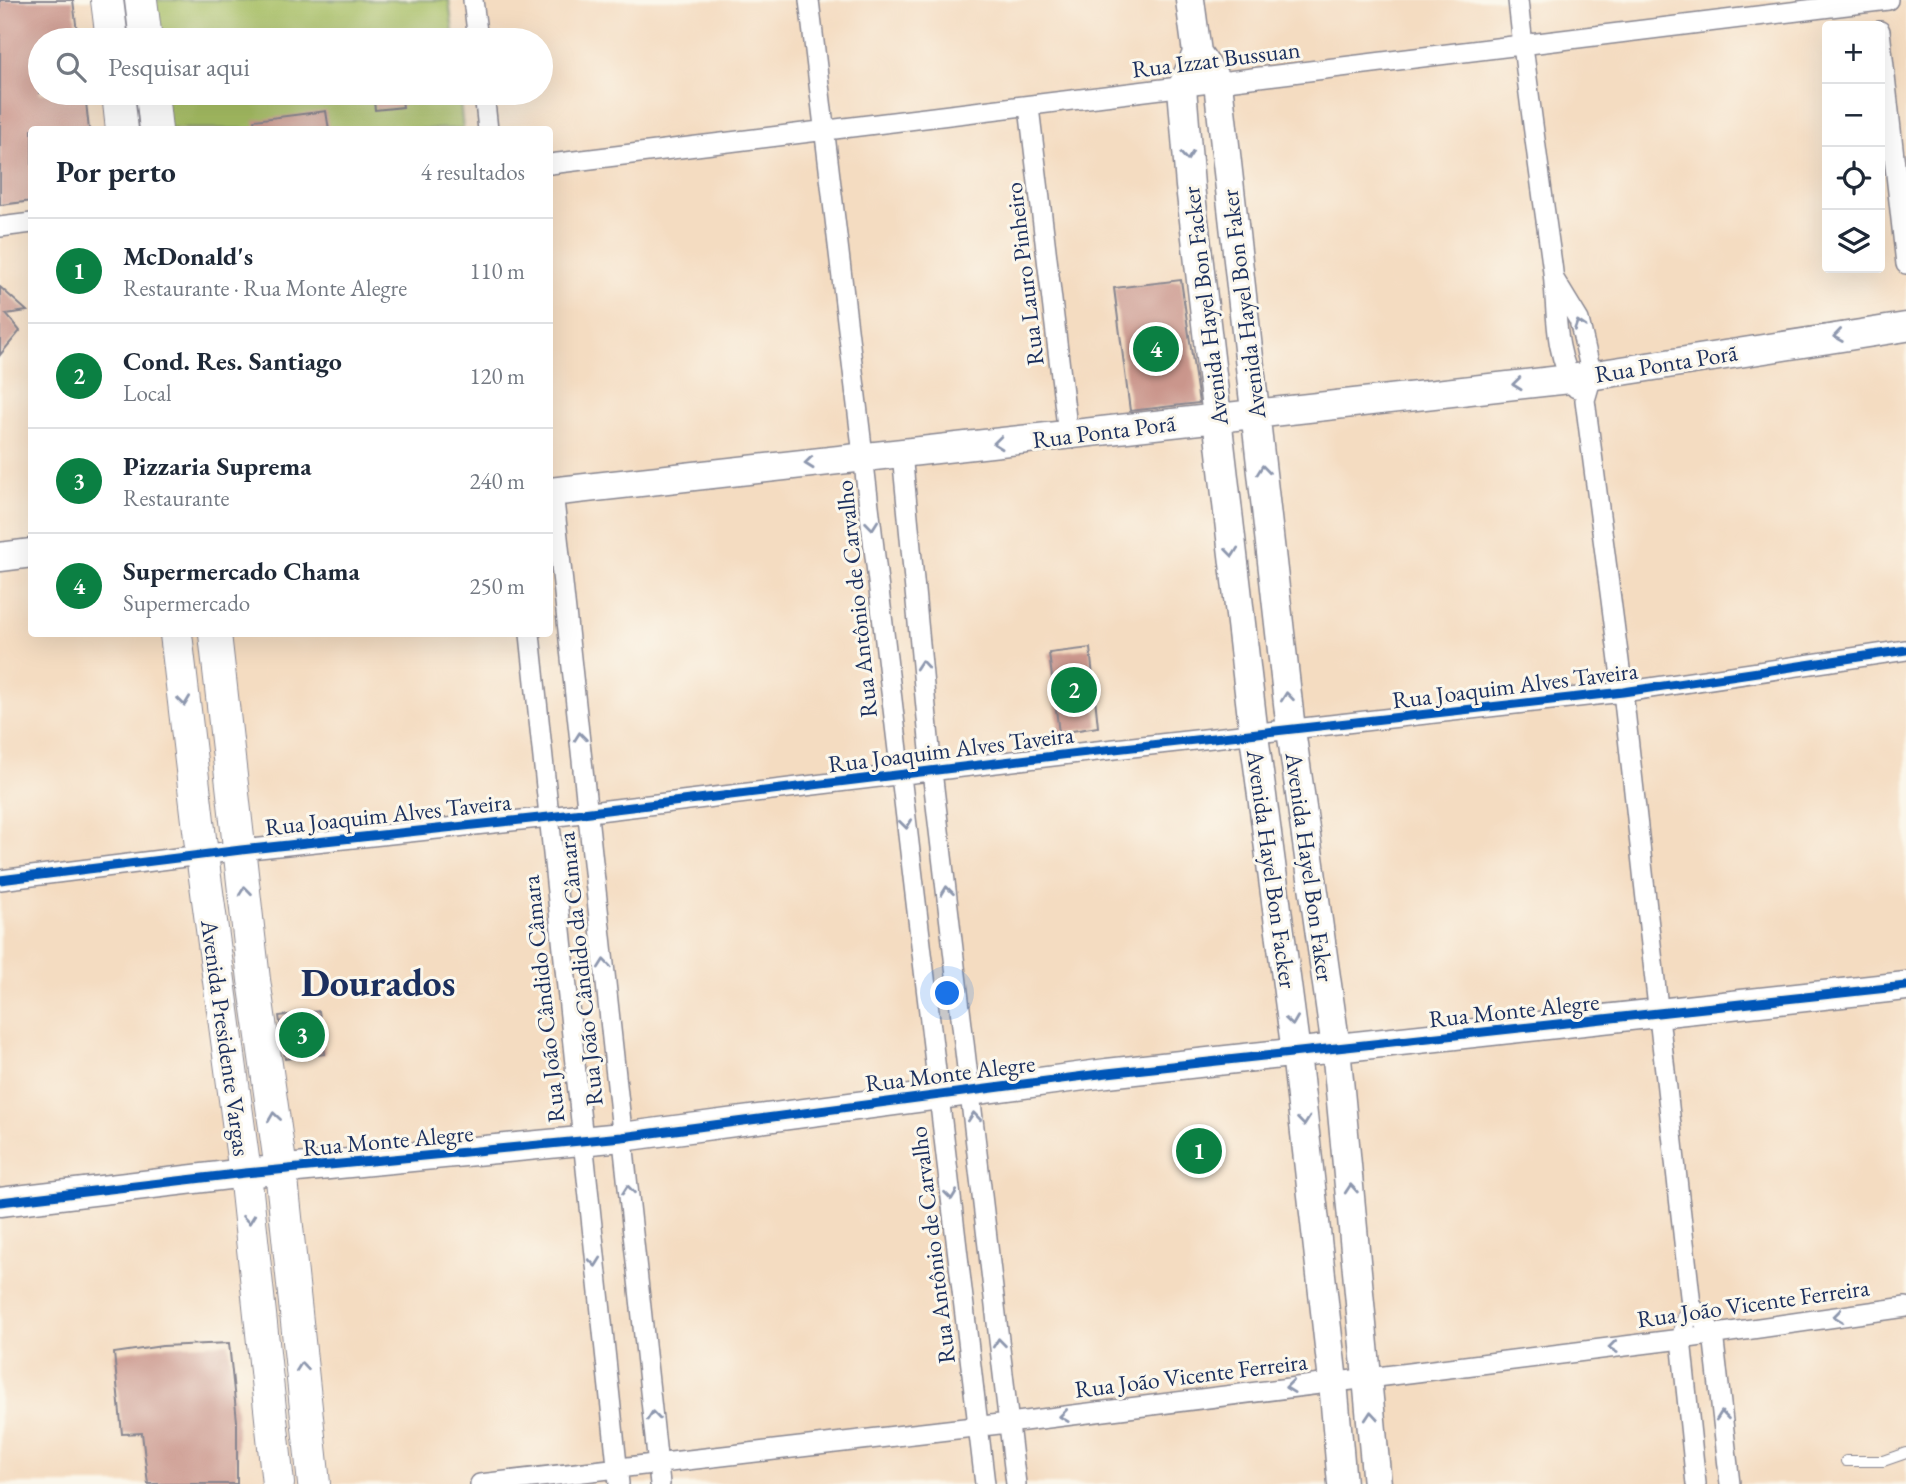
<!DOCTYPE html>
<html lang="pt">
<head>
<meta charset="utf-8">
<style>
  body { margin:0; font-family:"EB Garamond",serif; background:#f2f2f3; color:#1f2937 }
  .controls { position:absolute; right:21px; top:21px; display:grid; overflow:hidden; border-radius:7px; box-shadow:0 7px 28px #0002 }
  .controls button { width:63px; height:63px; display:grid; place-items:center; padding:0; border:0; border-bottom:2px solid #e0e1e3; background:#fff; color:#1f2937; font:35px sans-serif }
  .you { position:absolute; left:948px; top:994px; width:24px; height:24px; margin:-18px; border:5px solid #fff; border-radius:50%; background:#1a73e8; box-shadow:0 0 0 10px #1a73e833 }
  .badge { display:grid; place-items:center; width:46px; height:46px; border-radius:50%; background:#0b8043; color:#fff; font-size:23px; font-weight:700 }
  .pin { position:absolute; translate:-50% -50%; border:4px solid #fff; box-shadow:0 2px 7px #0006 }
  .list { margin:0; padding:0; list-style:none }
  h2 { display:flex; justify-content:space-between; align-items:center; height:91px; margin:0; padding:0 28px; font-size:30px }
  h2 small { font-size:23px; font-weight:400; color:#747a83 }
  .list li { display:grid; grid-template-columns:46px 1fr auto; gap:21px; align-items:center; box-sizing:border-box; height:105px; padding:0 28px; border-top:2px solid #e0e1e3 }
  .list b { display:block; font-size:26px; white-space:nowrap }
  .list p { margin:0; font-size:23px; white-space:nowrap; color:#747a83 }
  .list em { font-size:23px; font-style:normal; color:#747a83 }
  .icon { flex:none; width:38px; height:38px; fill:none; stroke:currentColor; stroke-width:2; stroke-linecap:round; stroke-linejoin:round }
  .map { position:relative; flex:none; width:1906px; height:1484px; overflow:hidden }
  .search { position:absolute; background:#fff; box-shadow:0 7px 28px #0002; left:28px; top:28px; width:525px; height:77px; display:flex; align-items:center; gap:18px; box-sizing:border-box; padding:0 24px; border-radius:38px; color:#747a83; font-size:26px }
  .panel { position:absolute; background:#fff; box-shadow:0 7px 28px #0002; left:28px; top:126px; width:525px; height:511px; border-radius:7px }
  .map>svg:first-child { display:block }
</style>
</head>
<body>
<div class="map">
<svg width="1906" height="1484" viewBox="0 0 1906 1484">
  <rect width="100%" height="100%" fill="#fbf7ec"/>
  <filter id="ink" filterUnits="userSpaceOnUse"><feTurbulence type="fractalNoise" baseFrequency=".0143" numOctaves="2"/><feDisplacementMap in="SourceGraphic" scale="14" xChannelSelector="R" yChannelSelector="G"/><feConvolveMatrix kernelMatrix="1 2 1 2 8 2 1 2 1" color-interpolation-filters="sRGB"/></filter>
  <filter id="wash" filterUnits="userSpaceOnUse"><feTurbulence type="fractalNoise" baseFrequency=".00686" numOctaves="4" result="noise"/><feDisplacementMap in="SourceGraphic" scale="28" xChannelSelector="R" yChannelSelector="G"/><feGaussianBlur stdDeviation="1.57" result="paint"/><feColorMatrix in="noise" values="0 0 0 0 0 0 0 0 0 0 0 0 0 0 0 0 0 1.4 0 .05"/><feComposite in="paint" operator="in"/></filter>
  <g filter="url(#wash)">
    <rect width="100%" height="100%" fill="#f4dcc1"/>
    <!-- green -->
    <path fill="#a6be64" stroke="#607661" stroke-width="2" d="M152,0H449L454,40H157Z
      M162,93H459L463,129H166Z"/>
    <g id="blocks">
      <!-- building -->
      <path fill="#ca968c" d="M0,0H73L78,40H40V93H85L89,130H32V201L0,205Z
        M373,93H401L403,107L375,110Z
        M326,111L329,130H255L254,120Z
        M1181,280L1199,403L1130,411L1114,288Z
        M0,287L27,311L6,314L20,331L0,355Z
        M1090,648L1098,727L1059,733L1049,653Z
        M319,1011L325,1054L285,1059L279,1016Z
        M229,1343L237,1421V1484H148L142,1433L122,1434L114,1353L162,1346Z"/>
    </g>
  </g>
  <g filter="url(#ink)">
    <use href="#blocks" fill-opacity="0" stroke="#888690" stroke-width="2"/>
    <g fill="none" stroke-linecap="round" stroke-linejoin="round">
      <defs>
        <path id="lane" d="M1846,1461H1883L1906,1453"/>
        <path id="street" d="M473,0L478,40
          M809,0L985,1484
          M1518,0C1527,88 1540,176 1552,264C1558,305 1552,352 1576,388
          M1880,31L1906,264
          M484,93L488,130
          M1029,107L1068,435
          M550,164L1888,0
          M0,227L32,223
          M1554,279L1579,320L1592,376L1585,400L1623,692L1691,1305L1681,1339L1696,1484
          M902,453L932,771L1016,1484
          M550,487L553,491L660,1484
          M530,634L619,1484
          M0,880L241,850L549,817L1070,754L1623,692L1906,650
          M1691,1305L1713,1333L1730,1484
          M480,1484L1008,1423L1681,1339L1906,1307"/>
        <path id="secondary" d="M1190,0L1197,53L1218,83L1291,730L1336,1048L1377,1484
          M1197,53L1182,88L1190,186L1254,735L1296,1053L1333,1382L1342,1484
          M550,492L1570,379L1906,327
          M0,557L32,553
          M0,1202L245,1173L622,1137L1107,1073L1906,986"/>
        <path id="primary" d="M107,0L112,40
          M141,0L146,40
          M118,93L122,130
          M152,93L156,130
          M176,634L202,855L245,1173L278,1484
          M215,634L254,980L281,1170L314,1484"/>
      </defs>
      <!-- lane casing -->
      <use href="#lane" stroke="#888690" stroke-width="12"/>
      <!-- street casing -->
      <use href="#street" stroke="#888690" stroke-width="22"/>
      <!-- secondary casing -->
      <use href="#secondary" stroke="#888690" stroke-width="31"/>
      <!-- primary casing -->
      <use href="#primary" stroke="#888690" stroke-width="34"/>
      <!-- lane -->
      <use href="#lane" stroke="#fff" stroke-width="10"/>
      <!-- street -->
      <use href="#street" stroke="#fff" stroke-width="19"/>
      <!-- secondary -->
      <use href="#secondary" stroke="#fff" stroke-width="28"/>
      <!-- primary -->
      <use href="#primary" stroke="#fff" stroke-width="32"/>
      <defs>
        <path id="cycleway" d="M0,880L241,850L549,817L1070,754L1623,692L1906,650
          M0,1202L245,1173L622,1137L1107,1073L1906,986"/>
      </defs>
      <!-- cycleway casing -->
      <use href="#cycleway" stroke="#fbf7ec" stroke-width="13"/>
      <!-- cycleway -->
      <use href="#cycleway" stroke="#0057b8" stroke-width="9"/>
    </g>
    <!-- one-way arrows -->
    <defs><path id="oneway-chevron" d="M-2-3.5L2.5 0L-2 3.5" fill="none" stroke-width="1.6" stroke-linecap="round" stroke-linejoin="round" transform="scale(1.75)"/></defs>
    <g stroke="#8d97ae">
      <use href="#oneway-chevron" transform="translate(1187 156) rotate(85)"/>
      <use href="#oneway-chevron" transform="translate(1579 325) rotate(-109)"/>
      <use href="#oneway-chevron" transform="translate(1838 336) rotate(172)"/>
      <use href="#oneway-chevron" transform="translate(1517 384) rotate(174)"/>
      <use href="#oneway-chevron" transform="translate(998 443) rotate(174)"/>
      <use href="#oneway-chevron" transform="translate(809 463) rotate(174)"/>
      <use href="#oneway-chevron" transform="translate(1263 470) rotate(-96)"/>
      <use href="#oneway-chevron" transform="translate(872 525) rotate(84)"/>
      <use href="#oneway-chevron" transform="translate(1232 552) rotate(84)"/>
      <use href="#oneway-chevron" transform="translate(922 665) rotate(-95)"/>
      <use href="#oneway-chevron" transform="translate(1287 697) rotate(-96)"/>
      <use href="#oneway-chevron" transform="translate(184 701) rotate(83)"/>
      <use href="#oneway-chevron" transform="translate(580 737) rotate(-96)"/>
      <use href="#oneway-chevron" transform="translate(906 824) rotate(83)"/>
      <use href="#oneway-chevron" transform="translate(245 891) rotate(-96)"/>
      <use href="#oneway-chevron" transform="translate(947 891) rotate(-97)"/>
      <use href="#oneway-chevron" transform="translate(604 964) rotate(-96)"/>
      <use href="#oneway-chevron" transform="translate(1292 1021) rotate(82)"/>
      <use href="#oneway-chevron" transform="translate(274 1117) rotate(-98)"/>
      <use href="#oneway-chevron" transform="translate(974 1117) rotate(-96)"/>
      <use href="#oneway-chevron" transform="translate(1304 1121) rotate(84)"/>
      <use href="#oneway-chevron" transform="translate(1351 1189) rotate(-95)"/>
      <use href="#oneway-chevron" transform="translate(628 1190) rotate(-96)"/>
      <use href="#oneway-chevron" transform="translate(951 1195) rotate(83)"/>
      <use href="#oneway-chevron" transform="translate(249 1219) rotate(84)"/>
      <use href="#oneway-chevron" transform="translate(595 1262) rotate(84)"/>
      <use href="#oneway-chevron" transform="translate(1838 1316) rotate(173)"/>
      <use href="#oneway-chevron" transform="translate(999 1343) rotate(-96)"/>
      <use href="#oneway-chevron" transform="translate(1613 1347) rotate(173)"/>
      <use href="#oneway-chevron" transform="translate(302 1367) rotate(-96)"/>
      <use href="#oneway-chevron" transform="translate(1290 1387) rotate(173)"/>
      <use href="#oneway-chevron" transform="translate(653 1416) rotate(-96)"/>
      <use href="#oneway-chevron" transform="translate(1064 1416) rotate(173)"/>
      <use href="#oneway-chevron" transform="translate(1371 1416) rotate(-95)"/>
      <use href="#oneway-chevron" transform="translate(1722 1416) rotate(-96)"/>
    </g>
  </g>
  <g text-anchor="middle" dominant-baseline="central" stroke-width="6" stroke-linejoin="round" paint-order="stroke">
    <!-- street labels -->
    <g font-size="24" fill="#1b2f5e" stroke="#fbf7ec">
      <text transform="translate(1216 59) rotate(-7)">Rua Izzat Bussuan</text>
      <text transform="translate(1024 274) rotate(-97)">Rua Lauro Pinheiro</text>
      <text transform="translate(1243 304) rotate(-97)">Avenida Hayel Bon Faker</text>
      <text transform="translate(1205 306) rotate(-97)">Avenida Hayel Bon Facker</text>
      <text transform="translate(1666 363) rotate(-9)">Rua Ponta Porã</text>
      <text transform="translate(1104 431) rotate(-7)">Rua Ponta Porã</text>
      <text transform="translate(856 599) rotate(-96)">Rua Antônio de Carvalho</text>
      <text transform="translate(1515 685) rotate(-7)">Rua Joaquim Alves Taveira</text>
      <text transform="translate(951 749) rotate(-7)">Rua Joaquim Alves Taveira</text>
      <text transform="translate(388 814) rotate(-6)">Rua Joaquim Alves Taveira</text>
      <text transform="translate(1310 867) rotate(82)">Avenida Hayel Bon Faker</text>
      <text transform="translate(1272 869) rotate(82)">Avenida Hayel Bon Facker</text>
      <text transform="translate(580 969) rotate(-96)">Rua João Cândido da Câmara</text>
      <text transform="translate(543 999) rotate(-96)">Rua João Cândido Câmara</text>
      <text transform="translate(1514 1010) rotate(-6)">Rua Monte Alegre</text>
      <text transform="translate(226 1038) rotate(82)">Avenida Presidente Vargas</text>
      <text transform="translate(950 1073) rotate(-7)">Rua Monte Alegre</text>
      <text transform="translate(388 1140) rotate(-5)">Rua Monte Alegre</text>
      <text transform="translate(932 1245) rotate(-97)">Rua Antônio de Carvalho</text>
      <text transform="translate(1753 1303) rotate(-8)">Rua João Vicente Ferreira</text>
      <text transform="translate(1191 1375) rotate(-7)">Rua João Vicente Ferreira</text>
    </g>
    <!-- town labels -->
    <g font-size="38" font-weight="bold" fill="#1b2f5e" stroke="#fbf7ec">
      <text x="378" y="982">Dourados</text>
    </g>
  </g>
</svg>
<div class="controls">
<button>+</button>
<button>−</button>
<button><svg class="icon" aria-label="locate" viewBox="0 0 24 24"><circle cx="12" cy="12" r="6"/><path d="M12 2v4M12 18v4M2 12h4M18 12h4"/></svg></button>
<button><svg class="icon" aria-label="layers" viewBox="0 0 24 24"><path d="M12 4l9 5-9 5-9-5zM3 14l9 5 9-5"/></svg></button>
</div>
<div class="you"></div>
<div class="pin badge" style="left:1199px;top:1151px">1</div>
<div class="pin badge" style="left:1074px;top:690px">2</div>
<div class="pin badge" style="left:302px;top:1035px">3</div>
<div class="pin badge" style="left:1156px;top:349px">4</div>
<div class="search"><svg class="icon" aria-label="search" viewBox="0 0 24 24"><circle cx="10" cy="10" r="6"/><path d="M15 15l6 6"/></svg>Pesquisar aqui</div>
<section class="panel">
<h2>Por perto<small>4 resultados</small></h2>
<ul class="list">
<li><span class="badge">1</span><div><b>McDonald's</b><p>Restaurante · Rua Monte Alegre</p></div><em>110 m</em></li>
<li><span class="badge">2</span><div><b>Cond. Res. Santiago</b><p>Local</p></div><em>120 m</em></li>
<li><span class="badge">3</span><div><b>Pizzaria Suprema</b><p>Restaurante</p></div><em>240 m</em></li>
<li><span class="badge">4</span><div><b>Supermercado Chama</b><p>Supermercado</p></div><em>250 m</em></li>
</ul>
</section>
</div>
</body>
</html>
